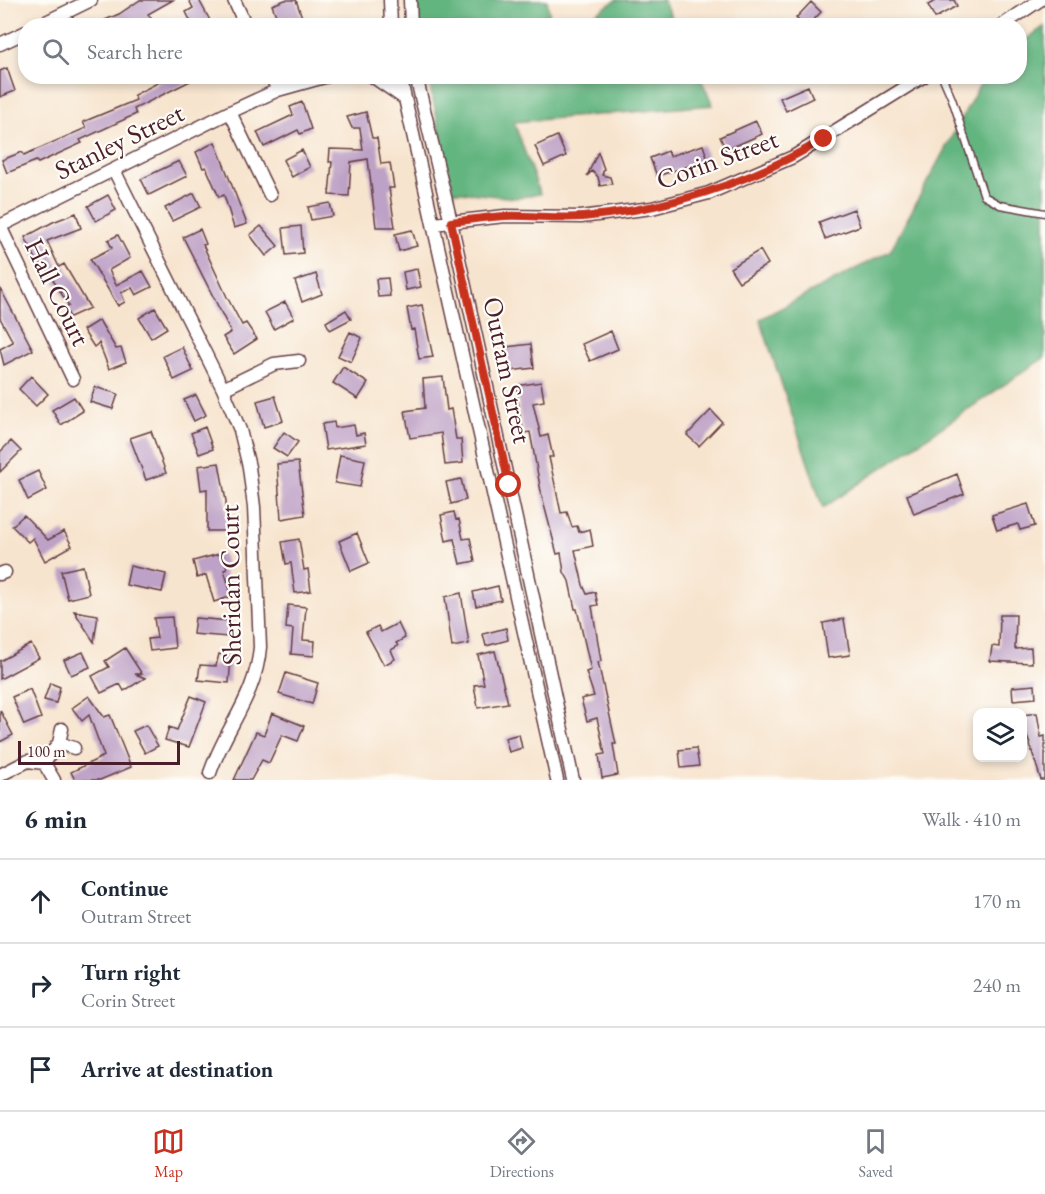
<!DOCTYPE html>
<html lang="en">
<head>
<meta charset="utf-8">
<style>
  body { margin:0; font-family:"EB Garamond",serif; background:#f2f2f3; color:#1f2937 }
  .controls { position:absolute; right:18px; bottom:18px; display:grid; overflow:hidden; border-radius:12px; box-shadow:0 3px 9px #0003 }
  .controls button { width:54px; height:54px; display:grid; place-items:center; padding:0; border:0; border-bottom:2px solid #e0e1e3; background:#fff; color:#1f2937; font:30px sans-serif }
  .scale { position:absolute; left:18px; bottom:15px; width:162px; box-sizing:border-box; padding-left:6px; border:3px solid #4a1f2b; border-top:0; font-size:16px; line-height:21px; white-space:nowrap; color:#4a1f2b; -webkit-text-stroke:4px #fdfcf7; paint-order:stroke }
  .stop { position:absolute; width:18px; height:18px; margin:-14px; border:4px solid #c8321e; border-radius:50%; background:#fff }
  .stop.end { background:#c8321e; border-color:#fff; box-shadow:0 2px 6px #0008 }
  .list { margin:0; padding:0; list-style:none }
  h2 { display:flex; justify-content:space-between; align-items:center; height:78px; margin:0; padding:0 24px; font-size:26px }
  h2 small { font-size:20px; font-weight:400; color:#747a83 }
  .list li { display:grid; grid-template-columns:39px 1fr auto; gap:18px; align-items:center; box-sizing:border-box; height:84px; padding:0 24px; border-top:2px solid #e0e1e3 }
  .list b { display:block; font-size:22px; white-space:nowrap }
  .list p { margin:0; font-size:20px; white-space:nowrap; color:#747a83 }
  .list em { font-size:20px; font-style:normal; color:#747a83 }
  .icon { flex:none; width:33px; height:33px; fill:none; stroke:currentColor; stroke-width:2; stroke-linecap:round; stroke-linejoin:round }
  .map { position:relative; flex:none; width:1045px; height:780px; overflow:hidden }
  .search { position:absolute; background:#fff; box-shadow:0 3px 9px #0003; left:18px; right:18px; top:18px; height:66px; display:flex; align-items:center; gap:15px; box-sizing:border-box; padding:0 21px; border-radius:24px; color:#747a83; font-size:22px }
  .sheet { height:330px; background:#fff }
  nav { display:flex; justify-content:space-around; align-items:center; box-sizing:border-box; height:84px; border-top:2px solid #e0e1e3; background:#fff; font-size:16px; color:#747a83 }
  nav a { display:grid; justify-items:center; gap:3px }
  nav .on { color:#c8321e }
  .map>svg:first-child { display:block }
</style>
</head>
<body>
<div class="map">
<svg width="1045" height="780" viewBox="0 0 1045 780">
  <rect width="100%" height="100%" fill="#fdfcf7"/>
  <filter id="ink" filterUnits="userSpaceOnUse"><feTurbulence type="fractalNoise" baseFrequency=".0167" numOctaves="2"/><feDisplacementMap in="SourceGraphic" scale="12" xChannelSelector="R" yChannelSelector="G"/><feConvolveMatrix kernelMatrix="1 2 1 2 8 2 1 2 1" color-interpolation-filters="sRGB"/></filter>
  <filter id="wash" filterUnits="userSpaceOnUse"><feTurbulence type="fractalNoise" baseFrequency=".008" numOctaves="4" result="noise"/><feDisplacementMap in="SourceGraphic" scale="24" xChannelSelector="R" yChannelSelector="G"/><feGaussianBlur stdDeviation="1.35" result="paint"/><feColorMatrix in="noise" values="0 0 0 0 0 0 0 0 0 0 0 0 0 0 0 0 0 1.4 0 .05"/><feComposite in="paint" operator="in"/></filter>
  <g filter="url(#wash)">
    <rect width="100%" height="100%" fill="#f7e4ce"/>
    <!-- forest -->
    <path fill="#64b580" stroke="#576a56" stroke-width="1.5" d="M417,0H547L551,25H418Z
      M616,0H663L675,25H579Z
      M1045,26V357L823,508L760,319L890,251L984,77L1020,76V44Z
      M428,77H700L713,105L514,122L540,194L515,198L453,191Z"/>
    <g id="blocks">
      <!-- building -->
      <path fill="#bea1c6" d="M140,0H173L148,14L151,18L140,26H91L119,14Z
        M189,0H199L213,26H193L186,12L193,8Z
        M285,0H296L305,26H280L272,5Z
        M937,0H954L957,6L935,18L928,5Z
        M811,2L821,12L808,26H804L796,18Z
        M7,68L15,91L0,97V71Z
        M171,76H200L134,109L136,114L80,140L82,143L38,163L36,161L7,173L2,160L22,152L24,155L86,128L83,122L136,100L134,95Z
        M808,86L813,98L786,111L780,98Z
        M302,102L311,129L300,134L298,130L264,147L257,132L293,115L290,107Z
        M366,112L372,138H377L381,164L390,163L394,188H389L395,227H376L368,159L351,162L349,196L329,195L332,162H329L330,149L363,150L360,128H352L347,117Z
        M756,121L762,134L726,150L720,137Z
        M557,136L566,156L544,166L535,146Z
        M215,142L247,224L234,228L224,195L219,197L206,167L203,168L196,152Z
        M703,145L708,160L657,176L650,158L668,151L670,156Z
        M302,150L310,167L292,177L283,160Z
        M598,152L604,169L602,175L610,177L612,184L600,186L598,177L592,171L587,176Z
        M179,161L187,176L149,195L141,179Z
        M194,193L201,207L172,221L165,208Z
        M108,195L116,210L96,221L88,206Z
        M330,203L333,216L311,220L308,207Z
        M854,209L860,226L825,239L819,222Z
        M76,213L81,228L47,241L59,267L64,264L90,308L70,317L65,308L69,306L43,263L39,265L25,237L53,222Z
        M261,226L278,246L266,256L250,235Z
        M301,226L303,253L286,255L283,228Z
        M200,229L206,244L203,245L227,297L242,325L246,323L257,339L234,354L223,337L231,332L183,237Z
        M412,230L417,246L399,251L395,234Z
        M118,235L130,258L109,270L116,285L143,271L152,287L136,295L132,288L121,293L125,302L118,306L90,259L112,248L108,240Z
        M760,250L768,264L739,282L730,268Z
        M417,269L421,287L406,290L403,272Z
        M316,274L322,294L302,302L295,281Z
        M388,278L390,296L378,297L376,279Z
        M0,288L33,350L4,365L0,349L13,342L0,318Z
        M285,302L294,318L274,329L265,312Z
        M422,305L433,357L419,359L414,329L411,330L407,308Z
        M155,308L167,328L151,338L139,318Z
        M346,310L351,319L330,330L326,322Z
        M99,320L116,349L121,348L126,362L109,369L99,343L94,347L83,330Z
        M611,331L618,349L590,361L582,344Z
        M350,332L362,338L351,362L338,356Z
        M531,344L534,368L509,371L506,347Z
        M182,347L193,371L174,380L163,356Z
        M343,367L368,383L358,399L333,383Z
        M31,376L48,394L36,406L19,389Z
        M443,377L447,410L451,409L456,439H461L463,463L445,465L441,433L410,438L405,411L425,408L423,379Z
        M541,382L544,401L533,403L541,437L548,435L553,457H549L561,513L567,512L572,527L577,526L579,532L590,529L593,546L575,550L583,585L587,594L595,592L598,605L592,606L601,661L598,662L616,744H613L618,775L602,778L599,755L605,754L597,718L587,721L581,699L594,696L586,672L591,670L577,609H575L569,581L564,572L561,553L557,554L542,497L530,432L524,433L520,416L516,386Z
        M95,387L118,394L113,409L90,402Z
        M196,395L206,415L194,421L184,400Z
        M275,396L283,421L264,427L257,401Z
        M74,397L83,411L61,425L52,410Z
        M711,410L722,422L699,446L687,435Z
        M334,422L335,428L354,425L356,435L364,433L366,444L326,450L322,424Z
        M205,427L213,449L199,454L191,433Z
        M151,431L166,473L146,480L130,438Z
        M284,432L298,442L287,457L273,448Z
        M11,441L21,451L0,472V452Z
        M340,455L365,460L360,487L335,483Z
        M298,462L305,515L281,519L277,464Z
        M219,463L226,501V531H207V489L201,490L198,466Z
        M38,471L47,490L28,500L19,480Z
        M957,474L964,494L914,514L907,495Z
        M461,479L466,500L451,504L446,482Z
        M1028,504L1035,526L1020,530L1018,524L997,530L992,515Z
        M454,512L456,520L459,519L463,539L470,538L475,561L460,564L454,539L446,541L441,515Z
        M24,515L48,540L64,531L72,546L45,561L33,538L28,542L12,526Z
        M357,533L369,563L351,571L339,541Z
        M299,539L304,570L308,569L311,591L295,593L291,563L286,564L282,542Z
        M223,553L227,569L224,570L232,596L214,602L206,575L197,578L193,561Z
        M83,566L89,594L68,599L61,571Z
        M130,566L166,574L162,592L126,585Z
        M498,586L501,600L476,606L473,592Z
        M461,593L469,644L452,647L445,597Z
        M288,605L306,607L303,640L315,641L314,656L291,654L293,629L286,628Z
        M74,611L98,615L94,642Z
        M1000,615H1016L1015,649L1031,648L1032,663L990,661L992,646L999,647Z
        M172,617L175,648L150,651L148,639L157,638L154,618Z
        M195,618L230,621L228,637L193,634Z
        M844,619L850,655L828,658L823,623Z
        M398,623L405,638L396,643L398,646L391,650L395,659L384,665L366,632L378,626L381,632Z
        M506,628L508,640L486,646L483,634Z
        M31,644L39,658L0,679V661Z
        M125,648L142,674H135L145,678L124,691L120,684L101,693L92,676L109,667L105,661Z
        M495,651L508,703L478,708L474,685L484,684L478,655Z
        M83,652L90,667L71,675L64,660Z
        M219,654L231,657L229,683L198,680L200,665L216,666Z
        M286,673L318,683L312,704L279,694Z
        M50,683L60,687L56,703L44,700Z
        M1035,685L1036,698L1013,700L1012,687Z
        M30,689L41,718L24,725L12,697Z
        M89,696L104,717L110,715L131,767L100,780H75L71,772L104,756L89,715L82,721L72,708Z
        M191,696L206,702L189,747L165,740L169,727L177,730Z
        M0,710L13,735L0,742Z
        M272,713L304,726L298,741L282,735L269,763L262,760L251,780H234L256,732L264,735Z
        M1037,713L1041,737L1045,736V780H1041L1025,729H1023V715Z
        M146,725L158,746L145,753L133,731Z
        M519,734L522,748L509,752L505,738Z
        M696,748L699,766L681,768L679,750Z"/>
    </g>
  </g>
  <g filter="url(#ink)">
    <use href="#blocks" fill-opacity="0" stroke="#643d43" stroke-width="1.5"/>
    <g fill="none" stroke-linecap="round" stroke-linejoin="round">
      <defs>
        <path id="service" d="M942,76L952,99L984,196L1000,205L1045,213"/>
        <path id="minor" d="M234,0L246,26
          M390,0L391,26
          M410,0L411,26
          M38,26L91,0
          M1001,26L1040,0
          M0,44L26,32
          M271,76L278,90
          M372,76L404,98
          M400,76L557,780
          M416,76L451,222L573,780
          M230,112L270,195
          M114,170L223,389L240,430L249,467L254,507L260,647C256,697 226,726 210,773
          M433,224L505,216L581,217L652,208L709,193L793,157L924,76
          M0,226L230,112L278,90L328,76
          M0,226L73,379
          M223,389L274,364L299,361
          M0,574L5,572
          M59,743L74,748
          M44,763L54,780
          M0,775L28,761L44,763L59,743L62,729"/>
      </defs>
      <!-- service casing -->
      <use href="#service" stroke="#643d43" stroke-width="9"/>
      <!-- minor casing -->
      <use href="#minor" stroke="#643d43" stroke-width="15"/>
      <!-- service -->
      <use href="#service" stroke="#fff" stroke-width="6"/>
      <!-- minor -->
      <use href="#minor" stroke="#fff" stroke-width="12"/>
    </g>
  </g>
  <g fill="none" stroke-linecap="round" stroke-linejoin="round" filter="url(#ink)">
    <!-- route -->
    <path stroke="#c8321e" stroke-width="8" d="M509,485L451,222C469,220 487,217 505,216C531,215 557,219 583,217C669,209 750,183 824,139"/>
  </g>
  <g text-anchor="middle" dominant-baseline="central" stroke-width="4.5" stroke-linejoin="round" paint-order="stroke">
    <!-- street labels -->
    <g font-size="27" fill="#4a1f2b" stroke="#fdfcf7">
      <text transform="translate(119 141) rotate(-26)">Stanley Street</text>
      <text transform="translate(717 159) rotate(-20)">Corin Street</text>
      <text transform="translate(58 292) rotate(64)">Hall Court</text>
      <text transform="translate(508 370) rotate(78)">Outram Street</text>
      <text transform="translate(230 585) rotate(-91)">Sheridan Court</text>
    </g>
  </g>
</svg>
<div class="controls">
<button><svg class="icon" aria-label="layers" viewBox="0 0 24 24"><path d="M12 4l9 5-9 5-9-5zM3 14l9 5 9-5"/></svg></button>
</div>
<div class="scale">100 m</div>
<div class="stop" style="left:509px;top:485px"></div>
<div class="stop end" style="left:824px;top:139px"></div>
<div class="search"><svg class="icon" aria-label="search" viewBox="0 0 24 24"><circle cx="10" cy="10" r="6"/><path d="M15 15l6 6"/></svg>Search here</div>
</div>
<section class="sheet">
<h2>6 min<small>Walk · 410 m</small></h2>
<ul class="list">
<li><svg class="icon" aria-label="ahead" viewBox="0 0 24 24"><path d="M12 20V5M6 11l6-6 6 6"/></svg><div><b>Continue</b><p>Outram Street</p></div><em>170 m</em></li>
<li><svg class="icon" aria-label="right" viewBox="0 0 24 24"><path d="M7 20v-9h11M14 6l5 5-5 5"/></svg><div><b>Turn right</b><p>Corin Street</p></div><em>240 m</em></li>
<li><svg class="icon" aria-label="arrive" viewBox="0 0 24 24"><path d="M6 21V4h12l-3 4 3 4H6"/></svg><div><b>Arrive at destination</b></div></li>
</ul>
</section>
<nav>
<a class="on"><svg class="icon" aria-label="map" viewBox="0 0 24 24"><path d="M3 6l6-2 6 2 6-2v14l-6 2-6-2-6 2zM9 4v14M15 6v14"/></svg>Map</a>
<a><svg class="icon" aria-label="directions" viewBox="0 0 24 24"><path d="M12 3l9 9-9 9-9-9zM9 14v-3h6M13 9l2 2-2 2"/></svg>Directions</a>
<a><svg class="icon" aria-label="saved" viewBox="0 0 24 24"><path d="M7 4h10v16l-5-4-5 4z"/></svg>Saved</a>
</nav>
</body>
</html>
